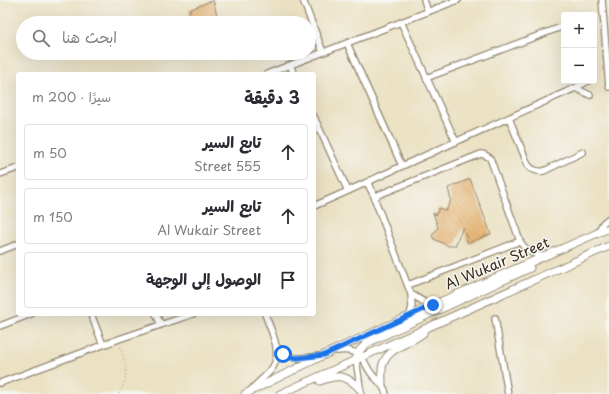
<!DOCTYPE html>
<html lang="ar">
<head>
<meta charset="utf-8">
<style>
  body { margin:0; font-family:"Playpen Sans","Playpen Sans Arabic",sans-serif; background:#f7f7f7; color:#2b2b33; direction:rtl }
  .controls { position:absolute; right:12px; top:12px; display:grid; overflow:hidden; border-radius:4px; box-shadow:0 4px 16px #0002 }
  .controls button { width:36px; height:36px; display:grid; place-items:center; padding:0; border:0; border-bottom:1px solid #e1e1e2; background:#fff; color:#2b2b33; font:20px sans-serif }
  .stop { position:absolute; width:12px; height:12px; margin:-9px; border:3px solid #1a73e8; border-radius:50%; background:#fff }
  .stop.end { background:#1a73e8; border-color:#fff; box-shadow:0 1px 4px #0008 }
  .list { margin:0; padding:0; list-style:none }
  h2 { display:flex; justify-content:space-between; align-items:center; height:52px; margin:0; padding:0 16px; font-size:17px }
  h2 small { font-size:13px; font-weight:400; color:#7c7c81 }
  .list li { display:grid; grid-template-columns:26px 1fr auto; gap:12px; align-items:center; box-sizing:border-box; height:56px; margin:0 8px 8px; padding:0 8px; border:1px solid #e1e1e2; border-radius:4px }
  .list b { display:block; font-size:15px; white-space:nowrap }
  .list p { margin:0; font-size:13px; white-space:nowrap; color:#7c7c81 }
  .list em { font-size:13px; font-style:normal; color:#7c7c81 }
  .icon { flex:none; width:22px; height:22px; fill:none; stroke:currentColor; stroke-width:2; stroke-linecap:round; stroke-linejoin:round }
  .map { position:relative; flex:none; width:609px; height:394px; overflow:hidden; direction:ltr }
  .search { position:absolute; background:#fff; box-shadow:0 4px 16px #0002; left:16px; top:16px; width:300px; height:44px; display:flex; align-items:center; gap:10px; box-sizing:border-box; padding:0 14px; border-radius:22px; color:#7c7c81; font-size:15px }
  .panel { position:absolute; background:#fff; box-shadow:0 4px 16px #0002; left:16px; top:72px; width:300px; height:244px; border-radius:4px; direction:rtl }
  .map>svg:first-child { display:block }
</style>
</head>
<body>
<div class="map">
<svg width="609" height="394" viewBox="0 0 609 394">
  <defs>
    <pattern id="building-back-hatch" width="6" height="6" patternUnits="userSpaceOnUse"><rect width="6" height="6" fill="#e8b571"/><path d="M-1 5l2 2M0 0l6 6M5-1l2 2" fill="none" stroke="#bd935c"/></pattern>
  </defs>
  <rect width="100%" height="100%" fill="#f6f6f2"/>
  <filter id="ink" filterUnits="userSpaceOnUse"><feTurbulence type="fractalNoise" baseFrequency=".025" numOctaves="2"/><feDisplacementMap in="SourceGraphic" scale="8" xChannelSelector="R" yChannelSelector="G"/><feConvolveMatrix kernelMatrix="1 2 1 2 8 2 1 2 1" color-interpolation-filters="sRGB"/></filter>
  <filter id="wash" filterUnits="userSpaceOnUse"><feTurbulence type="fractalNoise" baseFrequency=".012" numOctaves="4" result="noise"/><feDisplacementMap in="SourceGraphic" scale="16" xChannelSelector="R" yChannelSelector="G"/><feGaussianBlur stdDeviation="0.9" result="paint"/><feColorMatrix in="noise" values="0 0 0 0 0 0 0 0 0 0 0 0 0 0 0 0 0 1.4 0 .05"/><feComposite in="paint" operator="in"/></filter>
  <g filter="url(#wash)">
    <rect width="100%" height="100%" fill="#ebe2c4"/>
    <g id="blocks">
      <!-- building -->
      <path fill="url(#building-back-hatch)" d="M213,0L219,23H191L189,10Z
        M470,179L491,234L468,243L463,227L455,246H449L434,239L432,236L438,227L433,213L436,215L439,208L446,211L451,200L448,188Z"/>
    </g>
  </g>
  <g filter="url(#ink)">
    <use href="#blocks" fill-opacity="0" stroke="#938671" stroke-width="1"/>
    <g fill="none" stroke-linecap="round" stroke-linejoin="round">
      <defs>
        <path id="minor" d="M303,0L323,52
          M424,0L428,12
          M602,0L609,87
          M401,22L456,142
          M347,43L402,166
          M290,65L294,74
          M267,74L458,0
          M426,78L564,26
          M575,88L590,95
          M314,117L348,191
          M509,118L528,165C532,170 537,172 544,171L583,152
          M0,174L18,168
          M367,182L375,198
          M314,206L348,191L402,166L575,88L588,81
          M597,234L603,223L609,218
          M0,251L18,244
          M408,285L520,241
          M411,294L424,302L433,305
          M91,314L103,345
          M156,314L161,325
          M410,315L412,307L411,294L375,200V198L378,195L481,154L485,155L490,158L520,241C525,251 534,254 544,257
          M495,318L508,394
          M0,326L31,314
          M277,347C289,362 303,358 320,356
          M337,351C345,350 355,350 361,357C365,361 367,368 371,373C377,381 384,384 386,394
          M356,359L361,394
          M0,383L119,339L193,314
          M251,390C257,383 265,377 271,370C284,353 271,331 265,314"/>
        <path id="major" d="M356,359L360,350L367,343L530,268
          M320,381C338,374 347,375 360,389
          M382,384C382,377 381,370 383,364C389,347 411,343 423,333
          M245,394L330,352L433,305L609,228
          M280,394L609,246"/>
      </defs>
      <!-- minor casing -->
      <use href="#minor" stroke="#938671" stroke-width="8"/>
      <!-- major casing -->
      <use href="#major" stroke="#938671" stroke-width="9"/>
      <!-- path -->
      <path stroke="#938671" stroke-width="1" stroke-dasharray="1 3" stroke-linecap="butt" d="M119,394C130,374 126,365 120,345"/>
      <!-- minor -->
      <use href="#minor" stroke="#fff" stroke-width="5.5"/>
      <!-- major -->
      <use href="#major" stroke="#fff" stroke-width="7"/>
    </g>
  </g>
  <g fill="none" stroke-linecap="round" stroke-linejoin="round" filter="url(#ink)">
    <!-- route -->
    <path stroke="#1a73e8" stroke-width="5" d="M283,354L290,357L298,358L324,355L433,305"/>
  </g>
  <g text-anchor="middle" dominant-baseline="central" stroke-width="3" stroke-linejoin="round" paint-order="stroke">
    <!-- street labels -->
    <g font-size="14" fill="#3b2a1e" stroke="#f6f6f2">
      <text transform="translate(497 263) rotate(-23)">Al Wukair Street</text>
    </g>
  </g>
</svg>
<div class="controls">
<button>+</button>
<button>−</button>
</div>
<div class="stop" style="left:283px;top:354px"></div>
<div class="stop end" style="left:433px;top:305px"></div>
<div class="search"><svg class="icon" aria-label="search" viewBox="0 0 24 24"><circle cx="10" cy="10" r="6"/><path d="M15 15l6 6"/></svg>ابحث هنا</div>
<section class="panel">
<h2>3 دقيقة<small>سيرًا · 200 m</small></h2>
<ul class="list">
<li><svg class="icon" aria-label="ahead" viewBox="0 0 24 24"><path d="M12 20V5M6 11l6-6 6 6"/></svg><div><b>تابع السير</b><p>Street 555</p></div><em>50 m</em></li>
<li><svg class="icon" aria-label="ahead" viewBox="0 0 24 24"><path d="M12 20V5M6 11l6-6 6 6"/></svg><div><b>تابع السير</b><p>Al Wukair Street</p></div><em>150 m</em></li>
<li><svg class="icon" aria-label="arrive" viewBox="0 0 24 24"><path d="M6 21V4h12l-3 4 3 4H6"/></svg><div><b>الوصول إلى الوجهة</b></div></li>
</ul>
</section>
</div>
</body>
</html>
